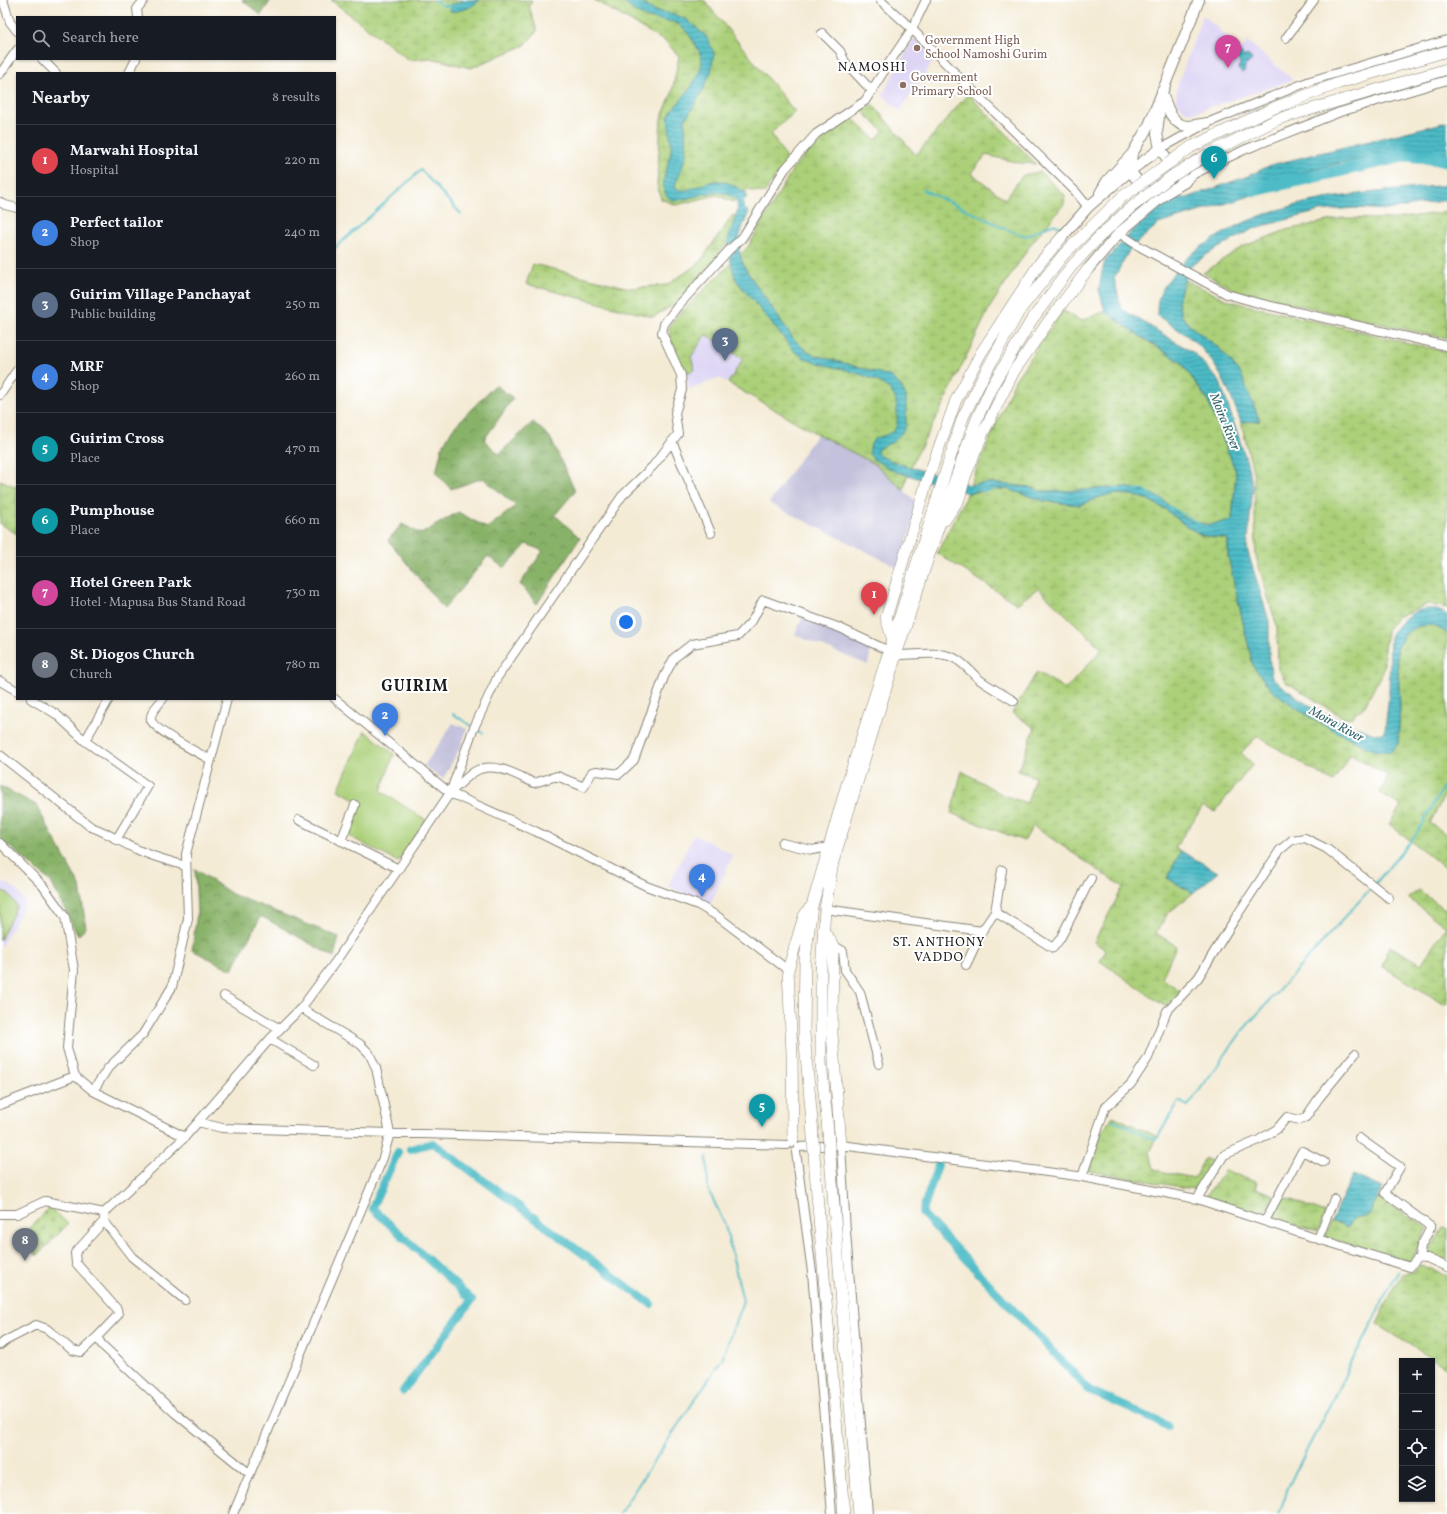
<!DOCTYPE html>
<html lang="en">
<head>
<meta charset="utf-8">
<style>
  body { margin:0; font-family:Vollkorn,serif; background:#242831; color:#f1f3f6 }
  .controls { position:absolute; right:12px; bottom:12px; display:grid; overflow:hidden; border-radius:0px; box-shadow:0 1px 3px #0004 }
  .controls button { width:36px; height:36px; display:grid; place-items:center; padding:0; border:0; border-bottom:1px solid #363941; background:#171b24; color:#f1f3f6; font:20px sans-serif }
  .you { position:absolute; left:626px; top:622px; width:14px; height:14px; margin:-10px; border:3px solid #fff; border-radius:50%; background:#1a73e8; box-shadow:0 0 0 6px #1a73e833 }
  .badge { display:grid; place-items:center; width:26px; height:26px; border-radius:50%; background:#0f766e; color:#fff; font-size:13px; font-weight:700 }
  .pin { position:absolute; translate:-50% -33px; filter:drop-shadow(0 1px 2px #0008) }
  .pin::after { content:''; position:absolute; top:21px; width:14px; height:12px; background:inherit; clip-path:polygon(0 0,100% 0,50% 100%) }
  .list { margin:0; padding:0; list-style:none }
  h2 { display:flex; justify-content:space-between; align-items:center; height:52px; margin:0; padding:0 16px; font-size:17px }
  h2 small { font-size:13px; font-weight:400; color:#9ea1a6 }
  .list li { display:grid; grid-template-columns:26px 1fr auto; gap:12px; align-items:center; box-sizing:border-box; height:72px; padding:0 16px; border-top:1px solid #363941 }
  .list b { display:block; font-size:15px; white-space:nowrap }
  .list p { margin:0; font-size:13px; white-space:nowrap; color:#9ea1a6 }
  .list em { font-size:13px; font-style:normal; color:#9ea1a6 }
  .icon { flex:none; width:22px; height:22px; fill:none; stroke:currentColor; stroke-width:2; stroke-linecap:round; stroke-linejoin:round }
  .map { position:relative; flex:none; width:1447px; height:1514px; overflow:hidden }
  .search { position:absolute; background:#171b24; box-shadow:0 1px 3px #0004; left:16px; top:16px; width:320px; height:44px; display:flex; align-items:center; gap:10px; box-sizing:border-box; padding:0 14px; border-radius:0px; color:#9ea1a6; font-size:15px }
  .panel { position:absolute; background:#171b24; box-shadow:0 1px 3px #0004; left:16px; top:72px; width:320px; height:628px; border-radius:0px }
  .map>svg:first-child { display:block }
</style>
</head>
<body>
<div class="map">
<svg width="1447" height="1514" viewBox="0 0 1447 1514">
  <defs>
    <pattern id="forest-crowns" width="20" height="18" patternUnits="userSpaceOnUse"><rect width="20" height="18" fill="#89b269"/><path d="M2 6a3 3 0 1 1 6 0M12 15a3 3 0 1 1 6 0" fill="none" stroke="#6f9056"/></pattern>
    <pattern id="wetland-marsh" width="20" height="14" patternUnits="userSpaceOnUse"><rect width="20" height="14" fill="#acd079"/><path d="M1 5h8M5 5V1M11 12h8M15 12V8" fill="none" stroke="#93b268"/></pattern>
    <pattern id="cemetery-stones" width="16" height="16" patternUnits="userSpaceOnUse"><rect width="16" height="16" fill="#acd079"/><path d="M2 7V4a2 2 0 0 1 4 0v3zM10 15v-3a2 2 0 0 1 4 0v3z" fill="#93b268"/></pattern>
    <pattern id="water-rules" width="6" height="5" patternUnits="userSpaceOnUse"><rect width="6" height="5" fill="#4ebcc7"/><path d="M0 2.5h6" fill="none" stroke="#4098a1"/></pattern>
  </defs>
  <rect width="100%" height="100%" fill="#fff"/>
  <filter id="ink" filterUnits="userSpaceOnUse"><feTurbulence type="fractalNoise" baseFrequency=".025" numOctaves="2"/><feDisplacementMap in="SourceGraphic" scale="8" xChannelSelector="R" yChannelSelector="G"/><feConvolveMatrix kernelMatrix="1 2 1 2 8 2 1 2 1" color-interpolation-filters="sRGB"/></filter>
  <filter id="wash" filterUnits="userSpaceOnUse"><feTurbulence type="fractalNoise" baseFrequency=".012" numOctaves="4" result="noise"/><feDisplacementMap in="SourceGraphic" scale="16" xChannelSelector="R" yChannelSelector="G"/><feGaussianBlur stdDeviation="0.9" result="paint"/><feColorMatrix in="noise" values="0 0 0 0 0 0 0 0 0 0 0 0 0 0 0 0 0 1.4 0 .05"/><feComposite in="paint" operator="in"/></filter>
  <g filter="url(#wash)">
    <rect width="100%" height="100%" fill="#f4ebd5"/>
    <!-- built -->
    <path fill="#ded5f5" d="M1203,15L1242,50L1247,41L1293,80L1192,113L1186,112L1176,101L1177,87Z
      M914,38L935,58L900,111L882,95Z
      M705,334L743,359L728,383L719,378L689,390L685,373L695,370L691,357Z
      M694,834L733,855L710,905L668,886Z
      M0,880L15,888L26,903L0,948Z"/>
    <!-- industrial -->
    <path fill="#c3c1db" d="M817,434L875,464L919,504L899,568L769,503Z
      M803,616L871,649L868,665L795,635Z
      M453,723L467,729L462,744L443,779L424,766Z"/>
    <!-- grass -->
    <path fill="#acd079" stroke="#64764a" d="M365,731L394,754L381,791L426,820L398,862L347,835L362,803L338,790Z
      M0,890L8,893L17,906L0,940Z"/>
    <!-- forest -->
    <path fill="url(#forest-crowns)" stroke="#526742" d="M242,0H271L261,15Z
      M495,385L513,398L484,440L499,454L533,422L550,437L575,491L555,515L580,538L537,604L520,584L543,551L527,544L504,568L488,556L444,609L388,540L402,524L421,534L458,512L487,528L516,506L483,478L451,489L436,473L442,447L453,428Z
      M0,786L36,805L80,886L86,928L78,936L51,882L10,847L0,845Z
      M195,869L232,894L339,937L334,957L261,916L232,970L192,950L197,913Z"/>
    <!-- wetland -->
    <path fill="url(#wetland-marsh)" stroke="#64764a" d="M331,0H532L529,6L537,31L525,45L471,68L431,58L409,60Z
      M594,0H704L795,112L771,133L788,161L764,193L746,190L733,202L717,195L676,205L661,199L657,185L661,119L672,93L679,56L666,42Z
      M968,94L1036,164L1020,163L986,155L971,173L1005,199L1023,175L1040,172L1065,195L1064,204L1031,244L990,307L939,413L914,460L907,476L904,490L875,464L817,434L728,383L743,359L706,334L691,357L695,370L685,373L672,347L669,328L675,318L748,247L794,167L818,141L852,118L876,140L883,131L863,112L872,104L916,155Z
      M1447,212V339L1237,291L1203,273L1242,247L1286,230L1342,218L1394,219Z
      M733,215L747,220L680,301L653,317L526,284L533,264L630,288L667,285L699,263Z
      M1184,280L1230,301L1447,352V608L1428,604L1397,617L1388,629L1384,648V668L1365,706L1352,717L1344,718L1286,682L1278,669L1277,627L1256,557L1254,476L1241,422L1260,421L1219,348L1189,325L1181,315L1178,301Z
      M1063,310L1081,321L1105,311L1135,333L1181,362L1208,401L1236,472L1232,520L1209,525L1194,522L1181,516L1163,500L1126,487L1064,491H1041L1029,487L991,483L970,485L1015,380Z
      M0,480L17,487V534L0,524Z
      M1008,489L1044,501L1080,505L1103,496L1119,494L1132,495L1149,500L1165,509L1185,525L1201,535L1228,539V556L1253,666L1314,720L1398,744L1400,706L1397,650L1404,634L1418,626L1433,625L1447,633V791L1430,823L1447,835V869L1389,824L1401,806L1380,793L1388,776L1351,754L1333,782L1257,736L1241,753L1253,764L1215,812L1203,806L1175,848L1181,851L1167,878L1193,893L1168,913L1156,933L1176,946L1162,978L1182,992L1166,1007L1100,961L1106,950L1094,942L1123,887L1033,826L1024,841L951,813L962,771L1003,795L1027,803L1035,777L1018,771L1035,728L1012,713L1037,672L1066,689L1102,649L1038,588L1017,604L937,553L968,493Z
      M1419,890L1445,909L1447,908V1006L1382,966L1390,946L1421,964L1446,927L1408,898Z
      M1113,1116L1158,1137L1150,1152L1154,1170L1194,1178L1205,1158L1215,1163L1198,1190L1089,1171L1102,1132Z
      M1225,1170L1257,1183L1255,1188L1274,1195L1262,1216L1206,1196Z
      M1284,1197L1325,1213L1318,1232L1271,1218Z
      M1377,1198L1427,1227L1411,1262L1325,1237L1331,1221L1347,1228L1353,1218L1369,1215Z
      M1443,1228L1447,1230V1261L1428,1252Z
      M1421,1265L1447,1275V1368L1377,1324L1401,1274L1413,1272Z"/>
    <!-- cemetery -->
    <path fill="url(#cemetery-stones)" stroke="#64764a" d="M50,1207L68,1224L37,1256L19,1239Z"/>
    <!-- water -->
    <path fill="url(#water-rules)" stroke="#356c72" d="M463,0H480C470,9 462,11 450,11V4L458,3Z
      M622,0H636L655,11L674,14L687,20L706,36L714,53L711,72L702,92L685,120L686,155L679,176L675,185L676,189C691,194 703,181 718,181C729,181 737,188 746,193L747,197L742,202L743,208L749,212C739,234 734,246 746,270L792,337L803,348L815,355L890,376L901,386L906,396V425L902,433L893,442L878,449L877,453L880,456L900,464L970,485L991,483L1029,487L1041,491H1064L1126,487L1152,494L1163,500L1181,516L1194,522L1209,525L1232,520L1236,472L1208,401L1181,362L1135,333L1105,311L1099,289L1102,272L1105,261L1133,230L1173,198H1187L1248,176L1271,165L1447,122V157L1404,152L1344,162L1304,172L1247,197L1158,224L1130,249L1114,278L1121,308L1128,313L1194,353L1220,382L1246,459L1253,487L1247,549L1269,621V655L1271,674L1273,678L1283,687L1318,712L1374,734L1383,733L1385,729L1389,695L1390,637C1401,617 1424,599 1447,615V633L1433,625L1418,626L1404,634L1397,650L1400,706L1398,744L1391,752L1373,750L1314,720L1271,690L1253,666L1228,556V539L1201,535L1185,525L1165,509L1149,500L1132,495L1119,494L1103,496L1080,505L1044,501L1008,489H993L968,493L894,471L873,459L869,453L871,444L874,439C890,433 899,434 897,414C897,409 897,400 894,396C883,374 830,368 808,360C804,358 799,354 795,352L736,280C732,268 728,253 728,241C729,226 751,199 725,194C722,193 719,192 716,192C702,194 687,199 674,201C653,192 670,166 671,149C672,139 667,126 669,116C671,110 676,106 680,101C689,90 705,72 701,56C697,46 686,27 676,23C671,21 663,21 658,20C643,18 632,11 622,0Z
      M1240,52L1244,57L1247,55L1252,59L1251,61L1245,66L1244,72L1242,73L1238,69L1240,63L1236,55Z
      M1447,185V200L1387,210L1354,208L1320,211L1255,228L1209,253L1191,266L1184,280L1178,301L1181,315L1189,325L1219,348L1241,374L1260,421L1241,422C1230,394 1219,364 1196,343C1185,333 1171,325 1158,316C1154,299 1165,283 1176,271C1181,265 1185,259 1191,255C1196,250 1202,246 1208,243C1277,195 1366,194 1447,185Z
      M1181,851L1218,872L1193,893L1167,878Z
      M1353,1175L1382,1188L1369,1215L1354,1218L1347,1228L1331,1221Z"/>
    <g fill="none" stroke-linecap="round" stroke-linejoin="round">
      <!-- stream -->
      <path stroke="#4ebcc7" stroke-width="2" d="M434,0L441,5L451,7
        M923,190L963,208L1008,230L1026,236L1052,224L1066,228
        M742,200L745,211
        M335,248L421,170L461,214
        M981,490L985,491L996,489
        M1135,490H1144L1150,494
        M1169,506L1198,523
        M453,714L472,726
        M475,729L483,733
        M1375,884L1415,836L1447,781
        M1113,1120L1156,1140L1179,1101L1188,1106L1243,1030L1372,887
        M619,1514L722,1359L743,1301L725,1225L708,1189L707,1157
        M1279,1514L1289,1485L1398,1271"/>
      <!-- canal -->
      <path stroke="#4ebcc7" stroke-width="8" d="M410,1149L433,1143L651,1304
        M398,1152L372,1208L472,1300L403,1391
        M938,1165L922,1213L1089,1390L1168,1426"/>
      <!-- river -->
      <path stroke="#4ebcc7" stroke-width="13" d="M1255,190L1408,155L1447,160"/>
    </g>
  </g>
  <g filter="url(#ink)">
    <g fill="none" stroke-linecap="round" stroke-linejoin="round">
      <defs>
        <path id="minor" d="M3,0L10,22L17,31
          M880,0L912,29L965,83L1075,191L1088,207
          M138,17L137,9L144,0
          M822,33L840,51L845,62L872,91
          M1286,38L1314,0
          M42,59L56,73
          M129,73L136,59
          M0,74L17,50
          M1160,149L1207,123L1310,81L1447,40
          M1185,182L1194,174L1244,150L1340,112L1447,80
          M0,202L5,205L17,208
          M1119,233L1137,245L1227,294L1258,303L1447,346
          M0,395L17,370
          M672,441L711,533
          M896,655C912,655 937,651 952,657C963,661 971,673 980,680C991,688 1003,694 1014,701
          M0,681L17,691
          M31,699L56,714L85,741L148,786L116,840
          M163,699C159,704 149,713 151,720C154,730 200,754 211,760
          M335,699L450,793L535,831L646,886L698,905L717,916L788,970
          M85,741L109,699
          M0,755L91,827C107,832 120,842 136,849C152,857 170,861 186,866
          M450,792C459,786 466,777 474,772C493,760 517,775 534,783L557,776L584,787L592,772L597,771L619,774L634,760L664,677L674,658L692,644L738,636L752,621L763,600L840,628L889,651
          M299,820L399,869
          M341,841L355,805
          M0,843L43,886L65,917L74,970L67,1048L75,1076L93,1091L185,1137
          M782,843L812,850L829,847
          M825,909L982,931L966,965
          M995,912L1053,948L1060,939L1091,878
          M982,931L995,912L1002,870
          M833,945L843,951L845,970L860,992L879,1064
          M224,996L280,1029
          M270,1039L314,1065
          M93,1091L108,1068L143,1034L172,987L188,919L186,854L227,699
          M0,1105L75,1076
          M198,1122L222,1128L787,1145
          M1359,1138L1400,1167L1385,1193L1431,1227L1421,1246L1419,1257
          M841,1145L846,1232L868,1514
          M799,1147L841,1145L1077,1176L1197,1199L1318,1239L1410,1267L1419,1257L1427,1258L1447,1267
          M796,1152L812,1272L832,1514
          M1082,1177L1105,1108L1131,1084L1148,1058L1167,1011L1198,978L1236,917L1280,850L1292,840L1305,838L1327,849L1389,898
          M1197,1199L1224,1155L1259,1140L1277,1129L1287,1117L1300,1120L1306,1117L1319,1098L1355,1054
          M104,1213V1221L75,1253L76,1263L117,1309L118,1315L97,1337L102,1345L175,1413L250,1474
          M0,1214H17L45,1201L104,1213L185,1137L270,1039L302,1007L336,961L450,793L473,730L497,678L622,496L653,466L678,434L675,413L682,390L681,375L662,333L664,324L677,307L729,250L742,238L785,169L816,134L865,101L889,63L912,29L926,0
          M104,1221L132,1257L185,1300
          M1265,1221L1302,1151L1324,1162
          M1318,1239L1334,1199
          M0,1345L5,1341L36,1325L47,1329L72,1350L81,1352L97,1337
          M233,1514L383,1158L390,1133L376,1068L369,1053L360,1044L307,1012L302,1007"/>
        <path id="major" d="M1163,95C1167,107 1172,125 1187,126C1193,126 1201,124 1207,123
          M1100,193L1107,181L1132,154
          M1153,200L1130,171L1132,154L1149,125L1199,0
          M1062,237L1088,207L1130,171L1160,149
          M1088,269L1119,233L1168,192L1185,182L1160,149L1157,133L1162,91"/>
        <path id="highway" d="M1191,147L1274,108L1339,83L1447,51
          M1210,153L1278,119L1447,69
          M945,520L959,499L965,477L983,433L1014,371L1051,318L1088,269
          M893,640L886,618L927,481L956,400L981,353L1039,264L1062,237
          M823,931L830,940L833,948L832,1034L841,1145
          M827,1120L821,1063V971L825,909L833,862L896,655L936,534L976,421L992,386L1031,321L1071,267L1098,238L1129,209
          M812,1121L804,1033L805,959L812,906L847,784L963,417L982,379L1019,311L1064,254L1122,197
          M793,1140L792,1053L788,970L804,916L809,909
          M831,1169L859,1514
          M815,1170L844,1514"/>
      </defs>
      <!-- minor casing -->
      <use href="#minor" stroke="#888478" stroke-width="10"/>
      <!-- major casing -->
      <use href="#major" stroke="#888478" stroke-width="12"/>
      <!-- highway casing -->
      <use href="#highway" stroke="#888478" stroke-width="12"/>
      <!-- minor -->
      <use href="#minor" stroke="#fff" stroke-width="8"/>
      <!-- major -->
      <use href="#major" stroke="#fff" stroke-width="10"/>
      <!-- highway -->
      <use href="#highway" stroke="#fff" stroke-width="11"/>
      <defs>
        <path id="highway-bridge" d="M1122,197L1191,147
          M1129,209L1172,176L1210,153
          M827,1120L831,1169
          M812,1121L815,1170"/>
      </defs>
      <!-- highway-bridge casing -->
      <use href="#highway-bridge" stroke="#888478" stroke-width="12" stroke-linecap="butt"/>
      <!-- highway-bridge -->
      <use href="#highway-bridge" stroke="#fff" stroke-width="11"/>
    </g>
  </g>
  <!-- markers -->
  <g fill="#8d6e63" stroke="#fff" stroke-width="1.5">
    <circle cx="917" cy="48" r="4"/>
    <circle cx="903" cy="85" r="4"/>
  </g>
  <g text-anchor="middle" dominant-baseline="central" stroke-width="4" stroke-linejoin="round" paint-order="stroke">
    <!-- education labels -->
    <g font-size="12" fill="#785e54" stroke="#fff" text-anchor="start">
      <text x="925" y="41">Government High<tspan x="925" dy="14">School Namoshi Gurim</tspan></text>
      <text x="911" y="78">Government<tspan x="911" dy="14">Primary School</tspan></text>
    </g>
    <!-- neighbourhood labels -->
    <g font-size="13" letter-spacing="1" fill="#1c1c1c" stroke="#fff">
      <text x="872" y="68">NAMOSHI</text>
      <text x="939" y="943">ST. ANTHONY<tspan x="939" dy="15">VADDO</tspan></text>
    </g>
    <!-- water labels -->
    <g font-size="13" font-style="italic" fill="#326469" stroke="#fff">
      <text transform="translate(1224 422) rotate(68)">Moira River</text>
      <text transform="translate(1336 725) rotate(29)">Moira River</text>
    </g>
    <!-- district labels -->
    <g font-size="16" font-weight="bold" letter-spacing="1" fill="#1c1c1c" stroke="#fff">
      <text x="415" y="687">GUIRIM</text>
    </g>
  </g>
</svg>
<div class="controls">
<button>+</button>
<button>−</button>
<button><svg class="icon" aria-label="locate" viewBox="0 0 24 24"><circle cx="12" cy="12" r="6"/><path d="M12 2v4M12 18v4M2 12h4M18 12h4"/></svg></button>
<button><svg class="icon" aria-label="layers" viewBox="0 0 24 24"><path d="M12 4l9 5-9 5-9-5zM3 14l9 5 9-5"/></svg></button>
</div>
<div class="you"></div>
<div class="pin badge" style="left:874px;top:615px;background:#e0444e">1</div>
<div class="pin badge" style="left:385px;top:736px;background:#3f7fe0">2</div>
<div class="pin badge" style="left:725px;top:361px;background:#5c6f8a">3</div>
<div class="pin badge" style="left:702px;top:897px;background:#3f7fe0">4</div>
<div class="pin badge" style="left:762px;top:1127px;background:#0f9aa8">5</div>
<div class="pin badge" style="left:1214px;top:179px;background:#0f9aa8">6</div>
<div class="pin badge" style="left:1228px;top:68px;background:#d1479c">7</div>
<div class="pin badge" style="left:25px;top:1261px;background:#6b7280">8</div>
<div class="search"><svg class="icon" aria-label="search" viewBox="0 0 24 24"><circle cx="10" cy="10" r="6"/><path d="M15 15l6 6"/></svg>Search here</div>
<section class="panel">
<h2>Nearby<small>8 results</small></h2>
<ul class="list">
<li><span class="badge" style="background:#e0444e">1</span><div><b>Marwahi Hospital</b><p>Hospital</p></div><em>220 m</em></li>
<li><span class="badge" style="background:#3f7fe0">2</span><div><b>Perfect tailor</b><p>Shop</p></div><em>240 m</em></li>
<li><span class="badge" style="background:#5c6f8a">3</span><div><b>Guirim Village Panchayat</b><p>Public building</p></div><em>250 m</em></li>
<li><span class="badge" style="background:#3f7fe0">4</span><div><b>MRF</b><p>Shop</p></div><em>260 m</em></li>
<li><span class="badge" style="background:#0f9aa8">5</span><div><b>Guirim Cross</b><p>Place</p></div><em>470 m</em></li>
<li><span class="badge" style="background:#0f9aa8">6</span><div><b>Pumphouse</b><p>Place</p></div><em>660 m</em></li>
<li><span class="badge" style="background:#d1479c">7</span><div><b>Hotel Green Park</b><p>Hotel · Mapusa Bus Stand Road</p></div><em>730 m</em></li>
<li><span class="badge" style="background:#6b7280">8</span><div><b>St. Diogos Church</b><p>Church</p></div><em>780 m</em></li>
</ul>
</section>
</div>
</body>
</html>
